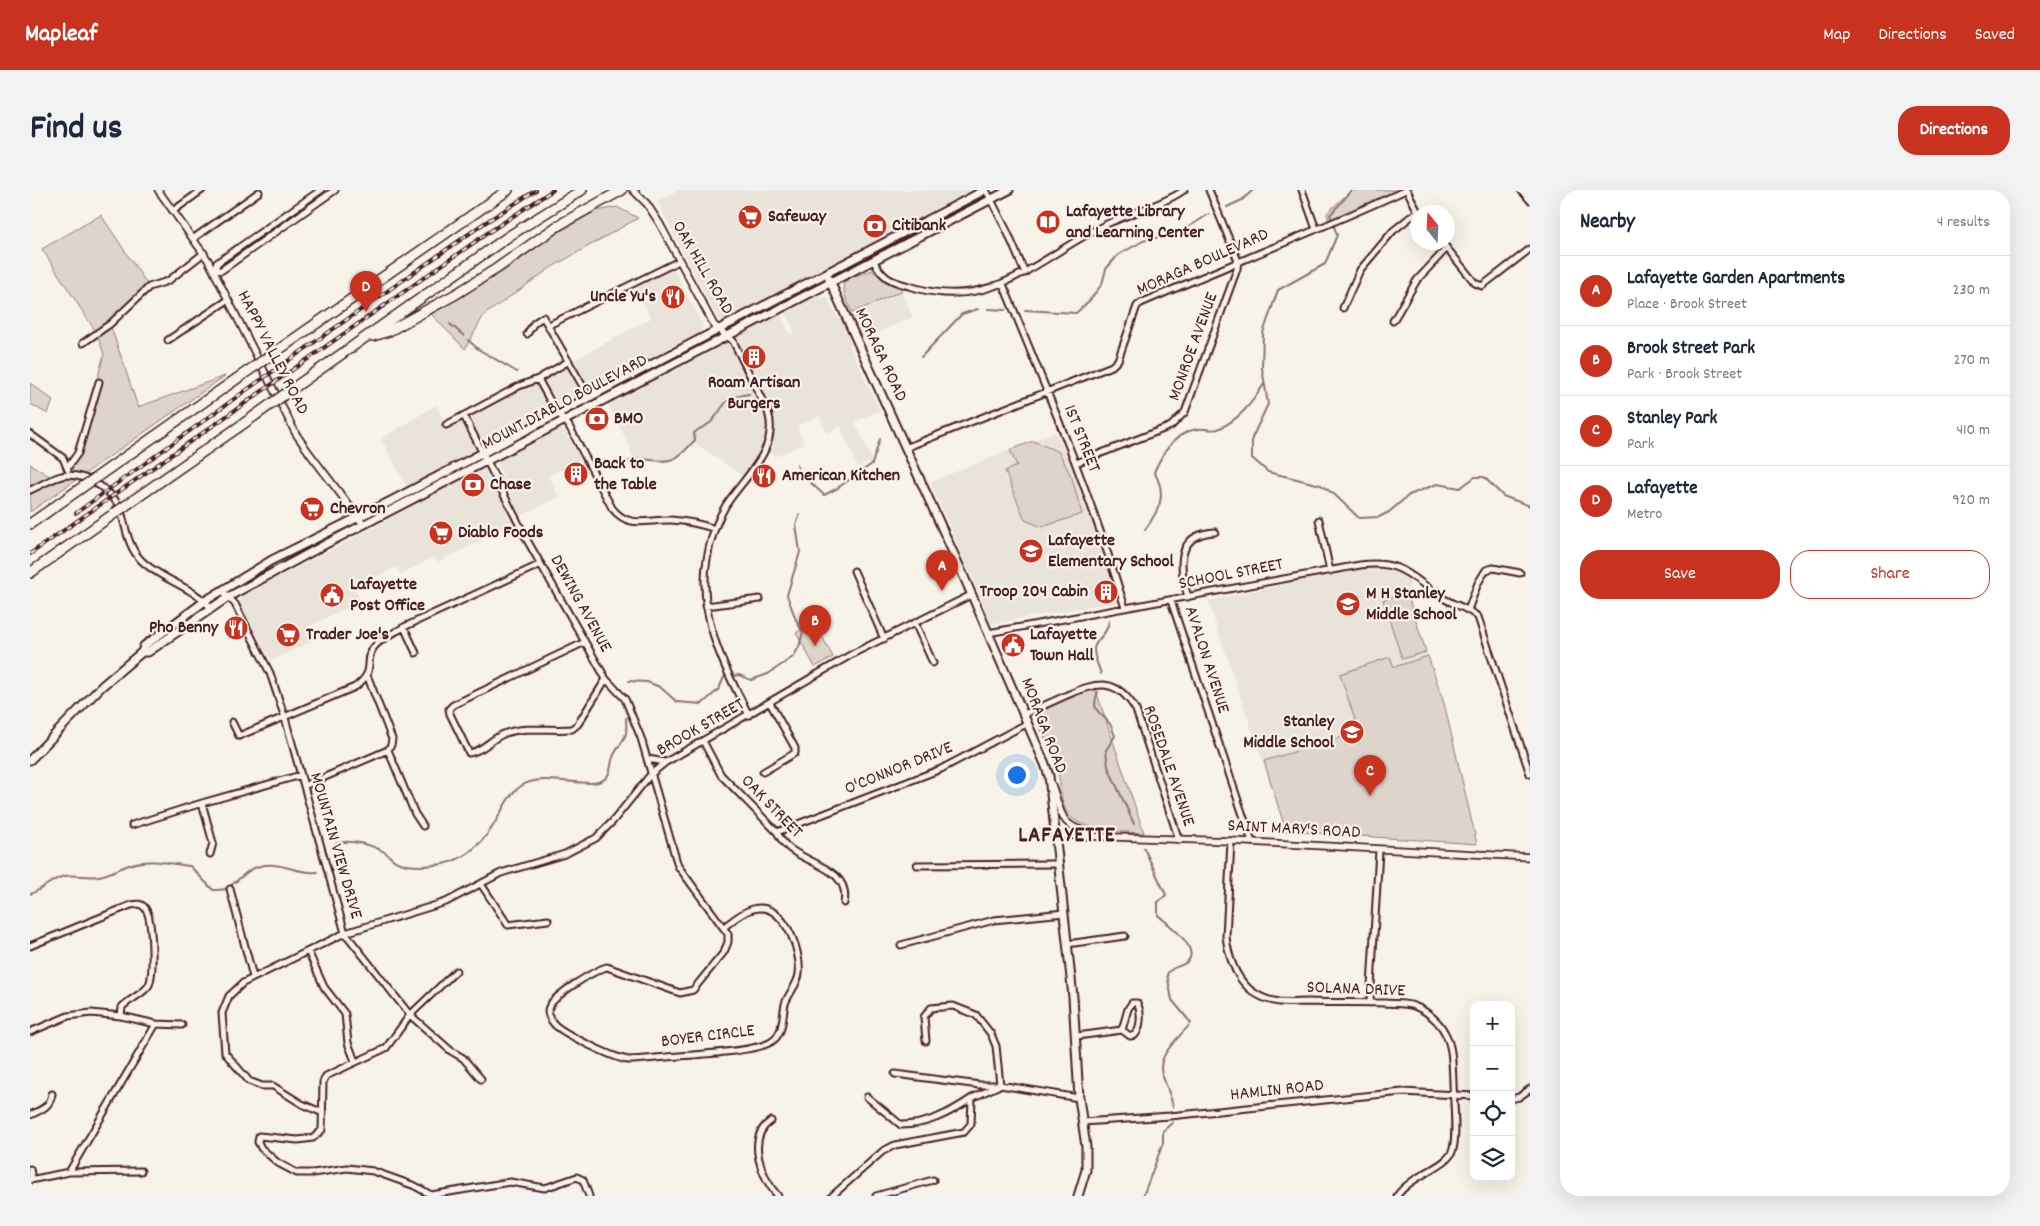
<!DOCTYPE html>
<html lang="en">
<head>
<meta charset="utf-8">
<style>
  body { margin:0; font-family:Dekko,sans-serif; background:#f2f2f3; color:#1f2937 }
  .controls { position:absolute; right:15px; bottom:15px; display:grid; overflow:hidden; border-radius:10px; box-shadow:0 5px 20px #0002 }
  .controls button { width:45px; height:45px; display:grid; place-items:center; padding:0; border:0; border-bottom:1px solid #e0e1e3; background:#fff; color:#1f2937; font:25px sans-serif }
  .compass { position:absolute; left:1380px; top:15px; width:45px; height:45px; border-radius:50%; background:#fff; box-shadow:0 5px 20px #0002; rotate:342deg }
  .you { position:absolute; left:986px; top:584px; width:18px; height:18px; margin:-12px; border:4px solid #fff; border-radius:50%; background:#1a73e8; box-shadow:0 0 0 8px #1a73e833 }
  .badge { display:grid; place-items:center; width:32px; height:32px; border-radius:50%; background:#c8321e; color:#fff; font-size:16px; font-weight:700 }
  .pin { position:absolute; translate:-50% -41px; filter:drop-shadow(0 1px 2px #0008) }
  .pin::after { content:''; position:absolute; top:26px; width:18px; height:15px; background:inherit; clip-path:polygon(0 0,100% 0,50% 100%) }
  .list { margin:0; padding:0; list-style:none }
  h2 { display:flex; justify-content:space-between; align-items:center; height:65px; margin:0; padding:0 20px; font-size:21px }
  h2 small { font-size:16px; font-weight:400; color:#747a83 }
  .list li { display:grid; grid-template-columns:32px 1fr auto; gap:15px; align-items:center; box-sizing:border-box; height:70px; padding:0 20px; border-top:1px solid #e0e1e3 }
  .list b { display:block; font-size:19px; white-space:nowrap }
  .list p { margin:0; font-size:16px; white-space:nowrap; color:#747a83 }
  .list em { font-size:16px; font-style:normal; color:#747a83 }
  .actions { display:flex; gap:10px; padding:15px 20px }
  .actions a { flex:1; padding:11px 0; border:1px solid #c8321e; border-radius:20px; text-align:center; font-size:18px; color:#c8321e }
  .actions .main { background:#c8321e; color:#fff }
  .icon { flex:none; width:28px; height:28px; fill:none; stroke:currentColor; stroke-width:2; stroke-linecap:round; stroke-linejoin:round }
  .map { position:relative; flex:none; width:1500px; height:1006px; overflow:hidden; border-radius:20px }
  header { display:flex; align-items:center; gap:30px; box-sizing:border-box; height:70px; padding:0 25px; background:#c8321e; color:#fff }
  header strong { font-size:24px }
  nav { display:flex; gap:28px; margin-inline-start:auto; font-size:18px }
  .intro { display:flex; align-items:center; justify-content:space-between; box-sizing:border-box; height:120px; padding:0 30px }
  h1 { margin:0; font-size:35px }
  .button { padding:12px 22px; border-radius:20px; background:#c8321e; color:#fff; font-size:18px; font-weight:700 }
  main { display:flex; gap:30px; padding:0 30px }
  aside { flex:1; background:#fff; border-radius:20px; box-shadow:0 5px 20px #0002 }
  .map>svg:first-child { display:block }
</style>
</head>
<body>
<header>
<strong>Mapleaf</strong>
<nav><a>Map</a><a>Directions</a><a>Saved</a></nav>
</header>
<div class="intro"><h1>Find us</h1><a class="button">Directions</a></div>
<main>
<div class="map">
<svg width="1500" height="1006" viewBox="0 0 1500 1006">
  <rect width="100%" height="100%" fill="#f7f3e8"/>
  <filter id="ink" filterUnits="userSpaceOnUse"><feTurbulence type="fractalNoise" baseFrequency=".02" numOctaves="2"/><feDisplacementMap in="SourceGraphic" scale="10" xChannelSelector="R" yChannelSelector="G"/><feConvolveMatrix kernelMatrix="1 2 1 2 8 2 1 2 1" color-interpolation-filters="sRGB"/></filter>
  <g filter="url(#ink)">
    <!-- built -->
    <path fill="#eae3da" d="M648,0H950L697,132L688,130L627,11Z
      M643,78L672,134L671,143L377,297L351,249L406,215L417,236L512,188L621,128L605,98Z
      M871,101L883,127L819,155L850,220L825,232L842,271L827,277L811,237L797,243L789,226L767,236L774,254L746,266L732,258L713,286L664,252L645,268L627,271L602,269L600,257L578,214L684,157L750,124L760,144L765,142L755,121L785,107H797L808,128L823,124Z
      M529,238L535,241L551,270L519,286L529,307L490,326L467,273L468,270Z
      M1025,242L1048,286L1089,413L1067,415L962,434L900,292Z
      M458,274L486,334L407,372L404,367L371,384L367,377L324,397L330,411L278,437L284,450L241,471L210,414L212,405L328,346Z
      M1356,374L1382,387L1377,403L1414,513L1447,654L1256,641L1178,411L1278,389Z"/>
    <!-- green -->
    <path fill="#ded4cc" stroke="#947a7c" d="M1321,0H1376L1299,34L1297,23Z
      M587,17L608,28L522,77L454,125L435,159L400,123L472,82L527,43L566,21Z
      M71,25L119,97L80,134L108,217L195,186L0,322V274L24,289L38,283V276L48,263L74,164L66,142L12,59Z
      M842,80L857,93L880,97L822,123L815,106L813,94L820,88Z
      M0,193L23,210L18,224L0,214Z
      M1003,251L1029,262L1042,288L1052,324L1012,337L995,330L975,281L987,276L980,260Z
      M1377,402L1396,462L1372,469L1353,410Z
      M784,431L803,467L785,477L766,443Z
      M1398,466L1414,513L1447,654L1256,641L1234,571L1329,542L1310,484L1360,467L1364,477Z
      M1065,498L1114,643C1093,642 1050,641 1038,624C1030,613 1031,595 1028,582C1024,563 1012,543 1004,525L1054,501Z"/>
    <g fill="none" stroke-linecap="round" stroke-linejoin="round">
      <!-- stream -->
      <path stroke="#8e7275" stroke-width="2" d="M1322,0L1300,25L1307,45L1295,74L1248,100L1233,143L1232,178L1238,214L1222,248V268L1238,282L1291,295L1305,305L1329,328L1349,327L1359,322L1379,305L1407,294L1430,298L1445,287H1454L1473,306L1500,316
        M1197,17L1212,10L1223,0
        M958,119L975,120
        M995,120L1046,123L1060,110L1072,94L1076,79L1088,65L1113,51L1152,41L1179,24
        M420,134L434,146
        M438,150L448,159L487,182
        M891,167L932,124L948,119
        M596,273C611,264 628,275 643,269C652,266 658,257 665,250L664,243C669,238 675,237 680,233C688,226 692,214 700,209C706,206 714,205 719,204
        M767,275L770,283L794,305L806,299L842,274L850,249
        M1115,340C1129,320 1138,305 1124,282C1132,264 1146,240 1169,239C1175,238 1182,241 1188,239C1209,230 1222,213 1234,194
        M1071,484C1069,477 1064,467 1064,460C1064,449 1077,447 1079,431
        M599,491L617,492L630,497L647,512L672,514L689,499L694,487L709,485L721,490L738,484L763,467L769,457L773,442L766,430L757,405L770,362L766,335L770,324
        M1068,502C1060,523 1070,520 1080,534C1082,537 1083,542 1085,546L1076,560L1078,577L1104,634
        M305,654C320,648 343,655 356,663C360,666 363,671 368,672C380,678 400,676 413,674C437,669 456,650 467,629C474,617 479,604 491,596C515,580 562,602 576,588C582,581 580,575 583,567C586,559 594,552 596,543C597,539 596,533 596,528
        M1114,658L1136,705L1128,712V725C1136,733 1172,758 1157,772C1150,778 1143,775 1137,784L1142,810L1161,833C1149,848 1126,865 1132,884C1136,896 1141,905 1143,917
        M0,704C12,700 22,689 34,686C46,684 58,688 69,686C81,684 91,677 102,674C120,668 142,674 160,676L183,700C186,700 191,700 195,699C208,693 214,680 230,676C251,671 266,684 287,682
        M1113,1006L1133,953V941L1143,932"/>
      <defs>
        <path id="minor" d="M956,0L977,41L995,83
          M1272,0L1286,39
          M1377,0L1388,22
          M1491,0L1500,10
          M143,21L172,0
          M164,48L229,2
          M1412,52L1445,93L1452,96L1500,59
          M843,70C855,92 863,91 886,98C966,121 1011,65 1077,34C1100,23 1135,14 1154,0
          M973,94C1017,201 1062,307 1095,418
          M1313,118L1330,80L1363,41L1388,21
          M1363,131L1387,90L1417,58
          M519,135L649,71
          M497,144L504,133L513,127L559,207
          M697,146L703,151L738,222C750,259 714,287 696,315C686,332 680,350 677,369C667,424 694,478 719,525
          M138,150L198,110
          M53,153L80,134L119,97L138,91L174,63
          M508,189L524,218L539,236L582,318C599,340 618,329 641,330C656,331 671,334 685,339
          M434,226L497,350L576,489L595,509L611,548L648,676L698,744V752L694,762L663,800L650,803L577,777C565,780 524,805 519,817C516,823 520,829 524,834C534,844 585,869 599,870C611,870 624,868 637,867C659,865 725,862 741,852C754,844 752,827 755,814C758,804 768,794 769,784C772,761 753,710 723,719C712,722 703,730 694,737
          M416,235L489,196L508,189L539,171
          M0,244L33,268L38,280
          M875,258L1082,176L1088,170L1107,116L1111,113C1199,75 1289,40 1376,0
          M1046,273L1141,236L1155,222L1207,79L1208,71L1179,0
          M38,277L48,263L69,192
          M0,300C12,295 26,285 39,285C59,286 84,301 91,321C96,338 98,357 111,370C131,390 162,396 181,418
          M1289,330L1300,381
          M824,381L854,449
          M192,400L205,414L240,483L255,528L315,743L380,825L421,861L433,868L451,889
          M1158,407C1149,378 1145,344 1185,342
          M1141,411L1222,652
          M676,416L730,409
          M1438,420L1448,393L1456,380L1463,378L1490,383
          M885,433L903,473
          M374,437L386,463
          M958,443L1330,375C1372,369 1381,388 1413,408C1424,415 1438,418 1448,427L1500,584
          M555,452L423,515L419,519L420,524L439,563C454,561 462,547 476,543C497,536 520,541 542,539L548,534L576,489
          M994,524C1008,518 1022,512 1037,505C1067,492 1087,487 1106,520L1149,650
          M202,532L209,546L325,497C348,480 333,471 344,457C351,448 364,443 374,437L511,374
          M673,551L691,585L747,642C750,648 754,654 759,658C778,674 821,679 814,713
          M358,560L385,624L393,636
          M618,569L635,572
          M733,582L765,563V558L740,513
          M274,596L358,560L361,555L362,549L337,485
          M172,613L183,653L180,664
          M102,635L172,613L271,585
          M747,642L911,579L998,533
          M1201,651L1196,747C1200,778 1214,807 1249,812C1258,813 1269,812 1279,812C1304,813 1329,812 1354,813C1364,814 1375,813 1384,816C1397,821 1409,831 1415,843C1423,858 1422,875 1423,891C1423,909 1428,947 1422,962C1416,977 1380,986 1367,1006
          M887,675L1028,674
          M451,694L478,735L518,730
          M200,699L223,787
          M1037,754L1095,746
          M871,755L964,730L1034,723
          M0,756L101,715C107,714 111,713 115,718C123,728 124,784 119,795C114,804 99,809 92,817L91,826
          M278,761L294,797L315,824L318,853L325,871
          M426,781L380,825L356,858L296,886L293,892L292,940L283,948L268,950L229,946L228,952L231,958L248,973L267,983H283L317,978L343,981L385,996L401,1005L480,992L515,998L547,987L553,990L559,1006
          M1340,813L1349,660
          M0,842L38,826L61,823L91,826L126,834L152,835
          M1047,846L1092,840L1100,846L1105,845C1111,838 1112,822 1107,813H1102L1098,819L1092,840
          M865,884L950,895H970L966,856L961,844L946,825L923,816L901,818L894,827L896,851
          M837,907L871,935C897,935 920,923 942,908
          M1481,909L1489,907L1500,899
          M293,923L272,914L243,896H232L219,891L195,863L192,823L199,806L213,793L315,743L416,712L471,683L535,664L566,648L583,631L621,584L636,572L824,463L941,405
          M0,925C11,920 20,917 22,904
          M741,931C715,948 732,989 748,1006
          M1053,932L1140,926L1373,902L1444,906
          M0,979L2,989
          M39,982L111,981
          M0,990L39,982L126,834
          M802,1006L853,961L865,955L934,942L941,934L942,908L970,895L1049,908
          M846,1006L903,990"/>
        <path id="tertiary" d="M128,0L178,70L266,244L280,264L334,335
          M603,0L617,14L630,34L684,135L697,146
          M184,81L192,80L305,0
          M184,81L187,73L291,0
          M1022,595C1033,626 1028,635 1063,644
          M1026,645L1201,651L1500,667"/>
        <path id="secondary" d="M799,89L931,380L1015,574L1019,586L1043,807L1049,908L1056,957V980L1048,1006
          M112,462H118L198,407L296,354L979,0
          M0,570L72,496L112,462L114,456L175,411L242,370L361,311L955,0"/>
        <path id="motorway" d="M343,146L359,141L426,104L466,79L529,35L592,0
          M254,156L478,0
          M272,192L479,46L552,0
          M81,277L205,190
          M105,309L223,227
          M0,334L37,308
          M0,383L78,328"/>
      </defs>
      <!-- minor casing -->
      <use href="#minor" stroke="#4a1f2b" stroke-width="9"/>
      <!-- tertiary casing -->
      <use href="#tertiary" stroke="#4a1f2b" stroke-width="9"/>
      <!-- secondary casing -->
      <use href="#secondary" stroke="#4a1f2b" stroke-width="11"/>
      <!-- motorway casing -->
      <use href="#motorway" stroke="#4a1f2b" stroke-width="12"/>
      <!-- minor -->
      <use href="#minor" stroke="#f7f3e8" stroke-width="5"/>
      <!-- tertiary -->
      <use href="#tertiary" stroke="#f7f3e8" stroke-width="5.5"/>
      <!-- secondary -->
      <use href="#secondary" stroke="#f7f3e8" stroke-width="7"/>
      <!-- motorway -->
      <use href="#motorway" stroke="#f7f3e8" stroke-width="9"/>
      <defs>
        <path id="rail" d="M46,323L215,201L453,34L506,0
          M0,364L459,42L523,0"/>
      </defs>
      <!-- rail casing -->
      <use href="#rail" stroke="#4a1f2b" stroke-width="4"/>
      <!-- rail -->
      <use href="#rail" stroke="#f7f3e8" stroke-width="2" stroke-dasharray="5.5" stroke-linecap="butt"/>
      <defs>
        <path id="motorway-bridge" d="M205,190L254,156
          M223,227L272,192
          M37,308L81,277
          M78,328L105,309"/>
      </defs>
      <!-- motorway-bridge casing -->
      <use href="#motorway-bridge" stroke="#4a1f2b" stroke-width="12" stroke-linecap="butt"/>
      <!-- motorway-bridge -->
      <use href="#motorway-bridge" stroke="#f7f3e8" stroke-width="9"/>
    </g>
  </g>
  <!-- icons -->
  <defs>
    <symbol id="supermarket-disc" viewBox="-11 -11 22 22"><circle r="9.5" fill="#c8321e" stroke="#f7f3e8"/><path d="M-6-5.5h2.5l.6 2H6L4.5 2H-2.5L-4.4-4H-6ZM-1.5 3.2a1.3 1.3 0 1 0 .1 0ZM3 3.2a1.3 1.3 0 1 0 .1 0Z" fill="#fff"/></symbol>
    <symbol id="library-disc" viewBox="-11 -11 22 22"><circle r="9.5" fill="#c8321e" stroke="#f7f3e8"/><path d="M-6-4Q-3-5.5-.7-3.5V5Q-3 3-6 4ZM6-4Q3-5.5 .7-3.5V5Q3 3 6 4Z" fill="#fff"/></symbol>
    <symbol id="bank-disc" viewBox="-11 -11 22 22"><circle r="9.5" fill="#c8321e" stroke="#f7f3e8"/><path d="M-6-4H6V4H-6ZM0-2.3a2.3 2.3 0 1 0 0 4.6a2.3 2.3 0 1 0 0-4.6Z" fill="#fff"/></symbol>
    <symbol id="restaurant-disc" viewBox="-11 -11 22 22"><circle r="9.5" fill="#c8321e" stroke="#f7f3e8"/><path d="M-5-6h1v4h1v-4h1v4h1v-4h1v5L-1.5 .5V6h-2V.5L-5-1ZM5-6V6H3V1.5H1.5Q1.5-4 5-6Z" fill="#fff"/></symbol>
    <symbol id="building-disc" viewBox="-11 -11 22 22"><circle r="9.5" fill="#c8321e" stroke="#f7f3e8"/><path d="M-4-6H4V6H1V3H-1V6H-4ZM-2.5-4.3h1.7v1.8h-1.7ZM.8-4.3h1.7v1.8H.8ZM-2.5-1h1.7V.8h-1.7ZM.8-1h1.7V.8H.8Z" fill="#fff"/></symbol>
    <symbol id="school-disc" viewBox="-11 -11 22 22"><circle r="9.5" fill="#c8321e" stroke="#f7f3e8"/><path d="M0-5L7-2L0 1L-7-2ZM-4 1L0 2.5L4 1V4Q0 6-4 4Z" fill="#fff"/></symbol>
    <symbol id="civic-disc" viewBox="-11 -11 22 22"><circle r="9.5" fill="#c8321e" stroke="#f7f3e8"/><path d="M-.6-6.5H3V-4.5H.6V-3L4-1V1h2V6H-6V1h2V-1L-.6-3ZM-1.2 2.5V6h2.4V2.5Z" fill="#fff"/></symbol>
  </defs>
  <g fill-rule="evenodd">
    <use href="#supermarket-disc" x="706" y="13" width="28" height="28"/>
    <use href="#library-disc" x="1004" y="18" width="28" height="28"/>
    <use href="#bank-disc" x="831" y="22" width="28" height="28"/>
    <use href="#restaurant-disc" x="629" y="93" width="28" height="28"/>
    <use href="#building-disc" x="710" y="153" width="28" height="28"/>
    <use href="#bank-disc" x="553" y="215" width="28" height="28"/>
    <use href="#building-disc" x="532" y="270" width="28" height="28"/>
    <use href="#restaurant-disc" x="720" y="272" width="28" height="28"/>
    <use href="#bank-disc" x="429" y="281" width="28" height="28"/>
    <use href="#supermarket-disc" x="268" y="305" width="28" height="28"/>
    <use href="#supermarket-disc" x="397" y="329" width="28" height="28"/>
    <use href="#school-disc" x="987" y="347" width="28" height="28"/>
    <use href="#building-disc" x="1062" y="388" width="28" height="28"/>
    <use href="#civic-disc" x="288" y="391" width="28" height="28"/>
    <use href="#school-disc" x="1304" y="400" width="28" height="28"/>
    <use href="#restaurant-disc" x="192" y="424" width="28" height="28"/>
    <use href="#supermarket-disc" x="244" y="431" width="28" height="28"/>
    <use href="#civic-disc" x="969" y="441" width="28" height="28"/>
    <use href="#school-disc" x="1308" y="528" width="28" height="28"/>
  </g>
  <g text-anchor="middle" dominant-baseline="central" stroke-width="4.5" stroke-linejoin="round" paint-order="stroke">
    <!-- poi labels -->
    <g font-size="18" font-weight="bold" fill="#4a1f2b" stroke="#f7f3e8" text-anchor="start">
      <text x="1036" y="22">Lafayette Library<tspan x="1036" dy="21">and Learning Center</tspan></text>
      <text x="738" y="27">Safeway</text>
      <text x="862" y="36">Citibank</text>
      <text x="626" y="107" text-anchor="end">Uncle Yu's</text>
      <text x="724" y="193" text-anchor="middle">Roam Artisan<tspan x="724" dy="21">Burgers</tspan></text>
      <text x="584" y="229">BMO</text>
      <text x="564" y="274">Back to<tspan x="564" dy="21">the Table</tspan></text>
      <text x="752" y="286">American Kitchen</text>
      <text x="460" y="295">Chase</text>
      <text x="300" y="319">Chevron</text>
      <text x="428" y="343">Diablo Foods</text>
      <text x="1018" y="351">Lafayette<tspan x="1018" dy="21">Elementary School</tspan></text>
      <text x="320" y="395">Lafayette<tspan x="320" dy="21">Post Office</tspan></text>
      <text x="1058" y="402" text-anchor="end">Troop 204 Cabin</text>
      <text x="1336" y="404">M H Stanley<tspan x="1336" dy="21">Middle School</tspan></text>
      <text x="188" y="438" text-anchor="end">Pho Benny</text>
      <text x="276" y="445">Trader Joe's</text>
      <text x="1000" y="445">Lafayette<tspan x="1000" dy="21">Town Hall</tspan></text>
      <text x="1304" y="532" text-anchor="end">Stanley<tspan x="1304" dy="21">Middle School</tspan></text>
    </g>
    <!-- street labels -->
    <g font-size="18" fill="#4a1f2b" stroke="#f7f3e8">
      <text transform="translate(1173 73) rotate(-24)">MORAGA BOULEVARD</text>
      <text transform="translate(672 78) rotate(60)">OAK HILL ROAD</text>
      <text transform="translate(1164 157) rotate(-70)">MONROE AVENUE</text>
      <text transform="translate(242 163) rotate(63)">HAPPY VALLEY ROAD</text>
      <text transform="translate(850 165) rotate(65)">MORAGA ROAD</text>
      <text transform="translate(535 213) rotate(-28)">MOUNT DIABLO BOULEVARD</text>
      <text transform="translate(1051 249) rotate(68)">1ST STREET</text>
      <text transform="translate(1201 385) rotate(-11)">SCHOOL STREET</text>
      <text transform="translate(550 414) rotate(61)">DEWING AVENUE</text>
      <text transform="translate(1176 470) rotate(72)">AVALON AVENUE</text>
      <text transform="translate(1013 536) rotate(69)">MORAGA ROAD</text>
      <text transform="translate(671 538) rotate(-30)">BROOK STREET</text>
      <text transform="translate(1138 576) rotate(71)">ROSEDALE AVENUE</text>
      <text transform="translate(869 579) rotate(-22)">O'CONNOR DRIVE</text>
      <text transform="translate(741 617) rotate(46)">OAK STREET</text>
      <text transform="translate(1264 640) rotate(3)">SAINT MARY'S ROAD</text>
      <text transform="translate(305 656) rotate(74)">MOUNTAIN VIEW DRIVE</text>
      <text transform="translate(1326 800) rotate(2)">SOLANA DRIVE</text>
      <text transform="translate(678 847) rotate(-7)">BOYER CIRCLE</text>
      <text transform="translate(1247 901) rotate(-6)">HAMLIN ROAD</text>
    </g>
    <!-- district labels -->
    <g font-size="22" font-weight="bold" letter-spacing="1" fill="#4a1f2b" stroke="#f7f3e8">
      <text x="1037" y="646">LAFAYETTE</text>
    </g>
  </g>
</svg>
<div class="controls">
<button>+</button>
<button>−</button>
<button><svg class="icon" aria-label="locate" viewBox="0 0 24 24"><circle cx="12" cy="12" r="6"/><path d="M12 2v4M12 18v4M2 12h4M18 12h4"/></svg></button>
<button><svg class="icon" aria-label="layers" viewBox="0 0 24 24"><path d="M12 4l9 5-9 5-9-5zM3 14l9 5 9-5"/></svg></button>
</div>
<svg class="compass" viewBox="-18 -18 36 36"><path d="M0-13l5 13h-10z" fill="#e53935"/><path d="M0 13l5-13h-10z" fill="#747a83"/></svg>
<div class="you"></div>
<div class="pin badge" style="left:912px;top:401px">A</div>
<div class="pin badge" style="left:785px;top:456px">B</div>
<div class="pin badge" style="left:1340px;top:606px">C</div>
<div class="pin badge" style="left:336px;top:122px">D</div>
</div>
<aside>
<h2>Nearby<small>4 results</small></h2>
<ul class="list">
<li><span class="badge">A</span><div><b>Lafayette Garden Apartments</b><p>Place · Brook Street</p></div><em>230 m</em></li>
<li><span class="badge">B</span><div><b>Brook Street Park</b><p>Park · Brook Street</p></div><em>270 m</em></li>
<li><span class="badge">C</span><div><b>Stanley Park</b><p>Park</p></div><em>410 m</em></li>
<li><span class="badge">D</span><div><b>Lafayette</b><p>Metro</p></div><em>920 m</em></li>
</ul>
<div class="actions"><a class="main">Save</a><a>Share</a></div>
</aside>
</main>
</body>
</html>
